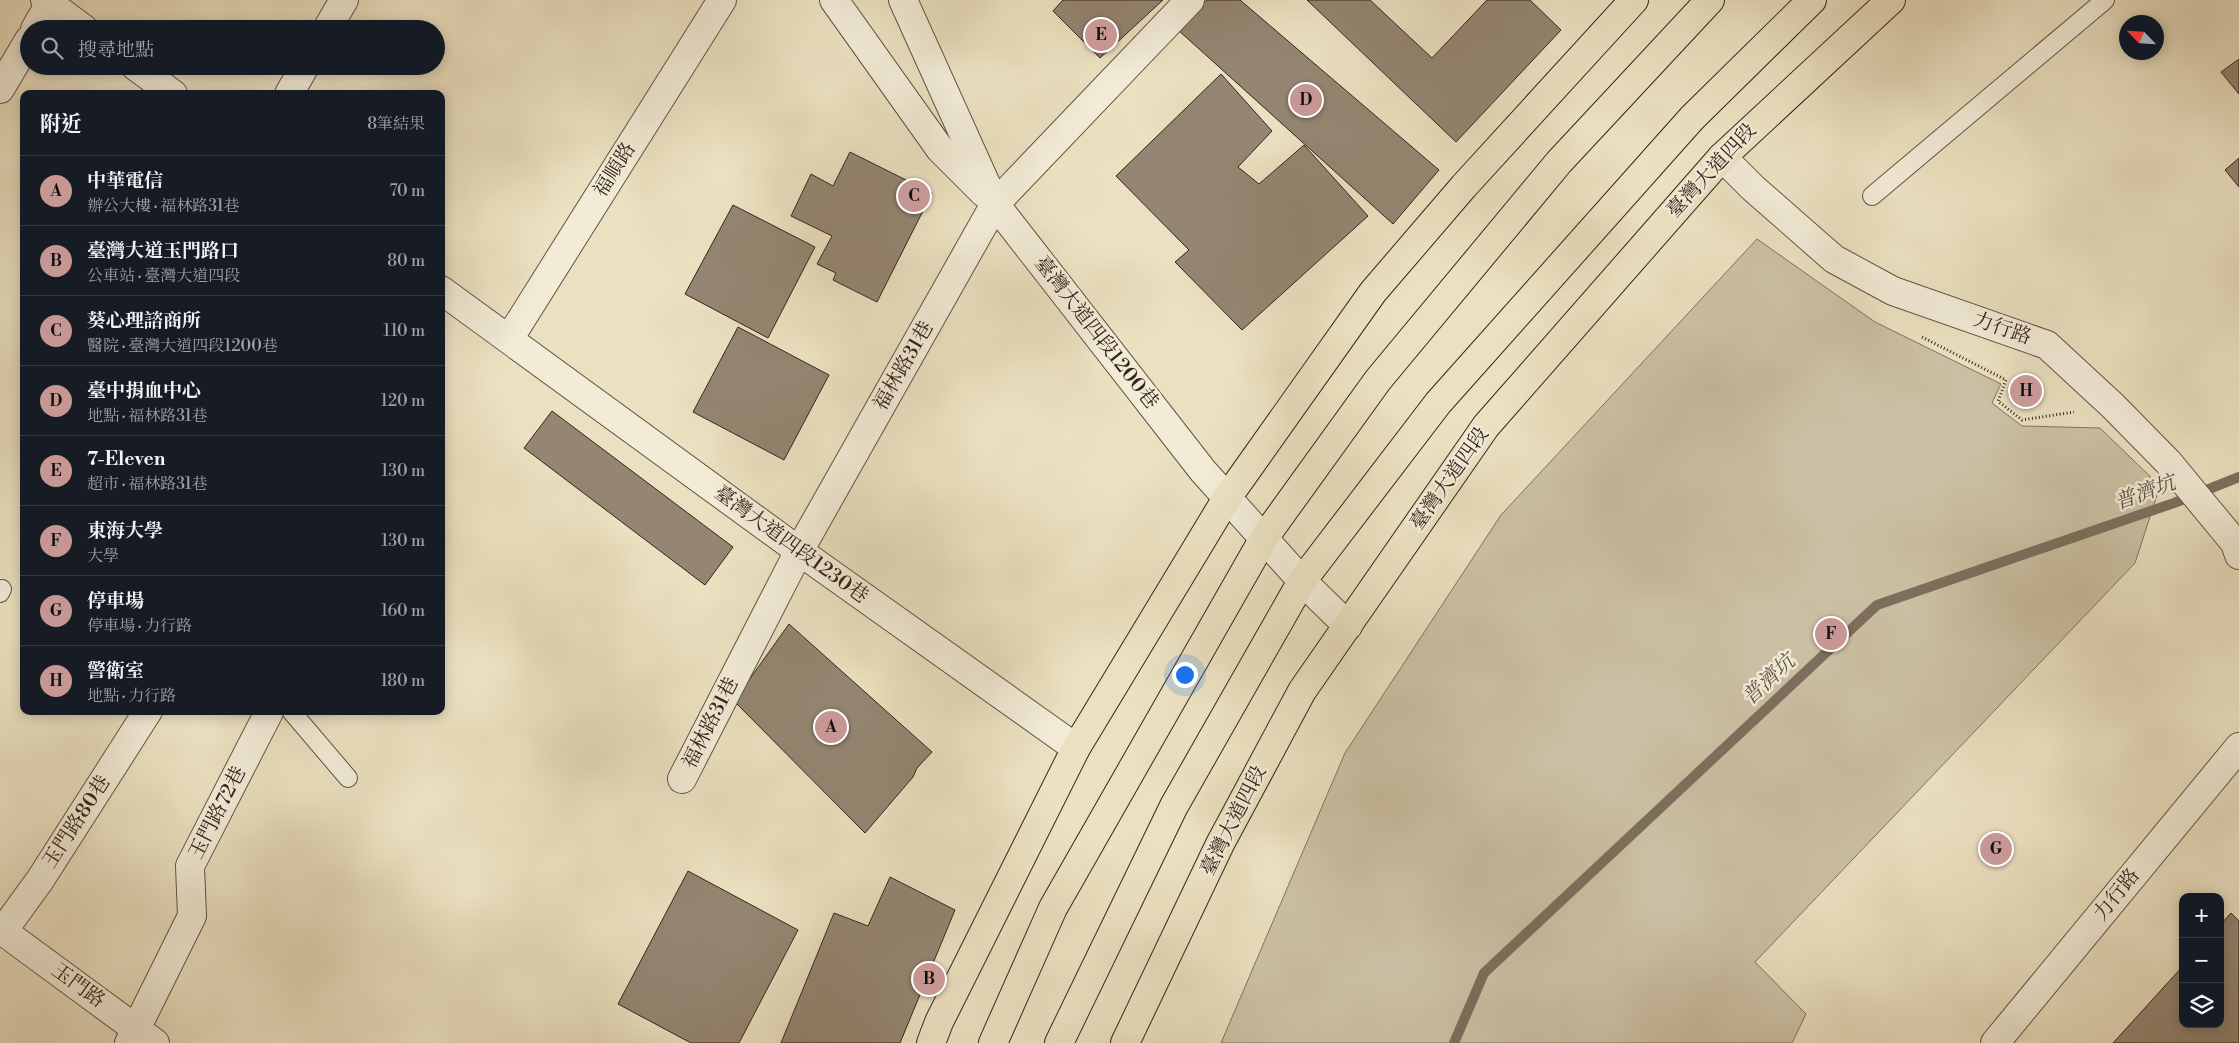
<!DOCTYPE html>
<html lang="zh-TW">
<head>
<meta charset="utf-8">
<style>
  body { margin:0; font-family:"Libre Bodoni","Noto Serif TC",serif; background:#20242c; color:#f1f3f6 }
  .controls { position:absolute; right:15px; bottom:15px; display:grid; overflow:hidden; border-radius:10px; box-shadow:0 2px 12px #0003 }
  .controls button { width:45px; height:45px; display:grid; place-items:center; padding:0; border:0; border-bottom:1px solid #363941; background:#171b24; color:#f1f3f6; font:25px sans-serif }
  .compass { position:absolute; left:2119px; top:15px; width:45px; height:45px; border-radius:50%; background:#171b24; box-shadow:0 2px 12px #0003; rotate:295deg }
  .you { position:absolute; left:1184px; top:674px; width:18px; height:18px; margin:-12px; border:4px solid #fff; border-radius:50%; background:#1a73e8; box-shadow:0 0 0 8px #1a73e833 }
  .badge { display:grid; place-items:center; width:32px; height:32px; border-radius:50%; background:#c59692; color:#111; font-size:16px; font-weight:700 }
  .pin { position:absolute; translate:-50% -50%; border:2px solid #fff; box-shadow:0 1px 5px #0006 }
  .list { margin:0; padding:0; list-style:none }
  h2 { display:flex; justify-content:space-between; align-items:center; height:65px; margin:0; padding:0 20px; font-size:21px }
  h2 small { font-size:16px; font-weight:400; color:#9ea1a6 }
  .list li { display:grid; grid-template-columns:32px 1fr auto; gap:15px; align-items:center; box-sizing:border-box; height:70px; padding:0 20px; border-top:1px solid #363941 }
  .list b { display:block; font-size:19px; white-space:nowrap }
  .list p { margin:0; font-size:16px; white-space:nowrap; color:#9ea1a6 }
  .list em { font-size:16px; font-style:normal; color:#9ea1a6 }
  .icon { flex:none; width:28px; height:28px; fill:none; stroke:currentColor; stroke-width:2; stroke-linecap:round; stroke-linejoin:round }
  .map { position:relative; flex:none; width:2239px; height:1043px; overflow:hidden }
  .search { position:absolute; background:#171b24; box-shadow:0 2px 12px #0003; left:20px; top:20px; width:425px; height:55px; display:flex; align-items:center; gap:12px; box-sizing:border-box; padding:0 18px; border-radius:28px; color:#9ea1a6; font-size:19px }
  .panel { position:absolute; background:#171b24; box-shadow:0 2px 12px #0003; left:20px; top:90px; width:425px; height:625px; border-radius:10px }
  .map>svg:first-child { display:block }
</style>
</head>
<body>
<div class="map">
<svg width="2239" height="1043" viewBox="0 0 2239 1043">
  <rect width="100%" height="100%" fill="#ebe1c1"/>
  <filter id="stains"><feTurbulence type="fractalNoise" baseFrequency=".004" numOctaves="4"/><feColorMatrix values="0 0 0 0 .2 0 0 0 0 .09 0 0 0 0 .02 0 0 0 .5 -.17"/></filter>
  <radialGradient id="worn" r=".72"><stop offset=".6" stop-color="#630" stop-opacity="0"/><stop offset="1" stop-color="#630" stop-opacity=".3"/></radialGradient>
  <!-- green -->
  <path fill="#ccc1a5" stroke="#807261" d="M1757,239L1875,322L2001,384L1992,403L2022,426L2100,428L2160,486L2135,563L1755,962L1806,1014L1792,1043H1221L1345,753L1501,515Z"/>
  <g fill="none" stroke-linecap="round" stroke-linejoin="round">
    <!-- stream -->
    <path stroke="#7d6f5e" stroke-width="10" d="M1454,1043L1484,973L1877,605L2174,503L2239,477"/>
  </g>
  <!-- building -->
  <path fill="#948672" stroke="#35241d" d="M1063,0H1163L1100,58L1053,11Z
    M1207,0H1240L1439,170L1393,224L1177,29Z
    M1307,0H1370L1432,58L1487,0H1530L1561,30L1456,142Z
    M2239,59V94L2221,72Z
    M1221,74L1272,131L1238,167L1259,184L1304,145L1368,216L1242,330L1175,262L1189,250L1116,176Z
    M850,152L932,193L877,302L833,280L836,273L817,264L832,236L791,216L811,174L833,186Z
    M2239,158V187L2225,170Z
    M733,205L815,247L768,338L685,294Z
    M738,327L829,375L784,460L693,412Z
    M2026,374L2043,388L2025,409L2008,394Z
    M552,411L733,547L705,585L524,448Z
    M789,624L932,752L917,768L913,777L865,833L734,701Z
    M688,871L798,930L739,1043H691L618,1004Z
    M890,877L955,910L900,1043H781L834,913L868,926Z
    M2231,913L2239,921V1043H2113L2183,966V1024H2220V925Z"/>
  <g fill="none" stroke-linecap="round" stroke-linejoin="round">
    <defs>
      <path id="service" d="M1872,196L2105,0
        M0,593L2,589
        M291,711L348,778"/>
      <path id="minor" d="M45,0L84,29
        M834,0L940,149L984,193
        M903,0L995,204L1203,471L1302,581L1348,626
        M327,29L344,0
        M135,66L173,94
        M289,94L305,66
        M1722,157L1753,188L1834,259L1893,291L2047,345L2113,406L2168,462L2235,543L2239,555
        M441,290L799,551L1076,748
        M509,339L722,0
        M682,779L799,551L995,204L1190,0
        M3,931L40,880L148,711
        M129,1043L192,916L190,866L269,712
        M1995,1043L2239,747"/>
      <path id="tertiary" d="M35,29L52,0
        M0,89L29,40
        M0,929L155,1043"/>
      <path id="primary" d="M931,1043L939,1022L1076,748L1227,498L1373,292L1464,186L1634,0
        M993,1043L1053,908L1264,538L1378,380L1559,162L1710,0
        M1059,1043L1174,806L1302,581L1438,403L1692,118L1812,0
        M1125,1043L1220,844L1302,691L1486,426L1722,157L1891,0"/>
    </defs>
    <!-- service casing -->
    <use href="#service" stroke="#625346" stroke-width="20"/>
    <!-- minor casing -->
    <use href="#minor" stroke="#625346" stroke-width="30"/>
    <!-- tertiary casing -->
    <use href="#tertiary" stroke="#625346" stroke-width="30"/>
    <!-- primary casing -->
    <use href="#primary" stroke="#35241d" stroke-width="30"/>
    <!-- path -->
    <path stroke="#35241d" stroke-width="3" stroke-dasharray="1 2.5" stroke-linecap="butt" d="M1922,337L2006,380L1998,401L2022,420L2074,412"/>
    <!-- service -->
    <use href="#service" stroke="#f2ecd7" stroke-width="18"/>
    <!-- minor -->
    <use href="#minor" stroke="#f2ecd7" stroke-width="28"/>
    <!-- tertiary -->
    <use href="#tertiary" stroke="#f2ecd7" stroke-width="28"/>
    <!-- primary -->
    <use href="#primary" stroke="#ebe1c1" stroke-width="28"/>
  </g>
  <g text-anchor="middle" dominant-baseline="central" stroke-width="5" stroke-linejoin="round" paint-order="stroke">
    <!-- street labels -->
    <g font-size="20" fill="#35241d" stroke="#f2ecd7">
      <text transform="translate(615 170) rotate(-58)">福順路</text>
      <text transform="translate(1712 171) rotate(-47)">臺灣大道四段</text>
      <text transform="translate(2002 329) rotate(19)">力行路</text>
      <text transform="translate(1096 333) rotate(52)">臺灣大道四段1200巷</text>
      <text transform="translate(904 366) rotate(-60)">福林路31巷</text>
      <text transform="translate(1450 479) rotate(-55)">臺灣大道四段</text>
      <text transform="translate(791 545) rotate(36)">臺灣大道四段1230巷</text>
      <text transform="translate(711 723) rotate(-63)">福林路31巷</text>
      <text transform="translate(218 813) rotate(-63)">玉門路72巷</text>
      <text transform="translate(1234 821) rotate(-63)">臺灣大道四段</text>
      <text transform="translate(77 822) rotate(-57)">玉門路80巷</text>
      <text transform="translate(2117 895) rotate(-51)">力行路</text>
      <text transform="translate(78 986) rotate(36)">玉門路</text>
    </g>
    <!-- water labels -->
    <g font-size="21" font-style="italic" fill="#5f5043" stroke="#f2ecd7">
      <text transform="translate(2145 493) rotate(-20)">普濟坑</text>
      <text transform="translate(1769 680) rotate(-43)">普濟坑</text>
    </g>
  </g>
  <rect width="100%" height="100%" filter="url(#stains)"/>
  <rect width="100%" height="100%" fill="url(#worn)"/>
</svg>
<div class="controls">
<button>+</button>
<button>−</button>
<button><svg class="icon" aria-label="layers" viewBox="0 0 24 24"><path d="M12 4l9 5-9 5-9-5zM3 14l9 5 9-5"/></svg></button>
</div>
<svg class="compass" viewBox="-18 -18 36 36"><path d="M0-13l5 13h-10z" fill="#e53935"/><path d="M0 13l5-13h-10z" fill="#9ea1a6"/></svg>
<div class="you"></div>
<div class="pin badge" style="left:831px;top:727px">A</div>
<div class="pin badge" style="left:929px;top:979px">B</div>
<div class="pin badge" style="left:914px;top:196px">C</div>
<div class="pin badge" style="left:1306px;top:100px">D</div>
<div class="pin badge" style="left:1101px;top:35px">E</div>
<div class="pin badge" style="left:1831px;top:634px">F</div>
<div class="pin badge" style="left:1996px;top:849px">G</div>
<div class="pin badge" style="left:2026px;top:391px">H</div>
<div class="search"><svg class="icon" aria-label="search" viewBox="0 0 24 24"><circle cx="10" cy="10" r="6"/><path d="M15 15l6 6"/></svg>搜尋地點</div>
<section class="panel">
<h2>附近<small>8筆結果</small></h2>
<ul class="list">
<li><span class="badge">A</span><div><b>中華電信</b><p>辦公大樓 · 福林路31巷</p></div><em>70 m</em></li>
<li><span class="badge">B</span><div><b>臺灣大道玉門路口</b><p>公車站 · 臺灣大道四段</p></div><em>80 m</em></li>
<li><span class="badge">C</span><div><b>葵心理諮商所</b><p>醫院 · 臺灣大道四段1200巷</p></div><em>110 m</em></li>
<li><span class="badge">D</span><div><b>臺中捐血中心</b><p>地點 · 福林路31巷</p></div><em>120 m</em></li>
<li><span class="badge">E</span><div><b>7-Eleven</b><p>超市 · 福林路31巷</p></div><em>130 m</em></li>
<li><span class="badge">F</span><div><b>東海大學</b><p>大學</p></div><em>130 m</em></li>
<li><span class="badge">G</span><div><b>停車場</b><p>停車場 · 力行路</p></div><em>160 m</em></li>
<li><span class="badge">H</span><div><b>警衛室</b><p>地點 · 力行路</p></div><em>180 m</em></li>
</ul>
</section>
</div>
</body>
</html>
